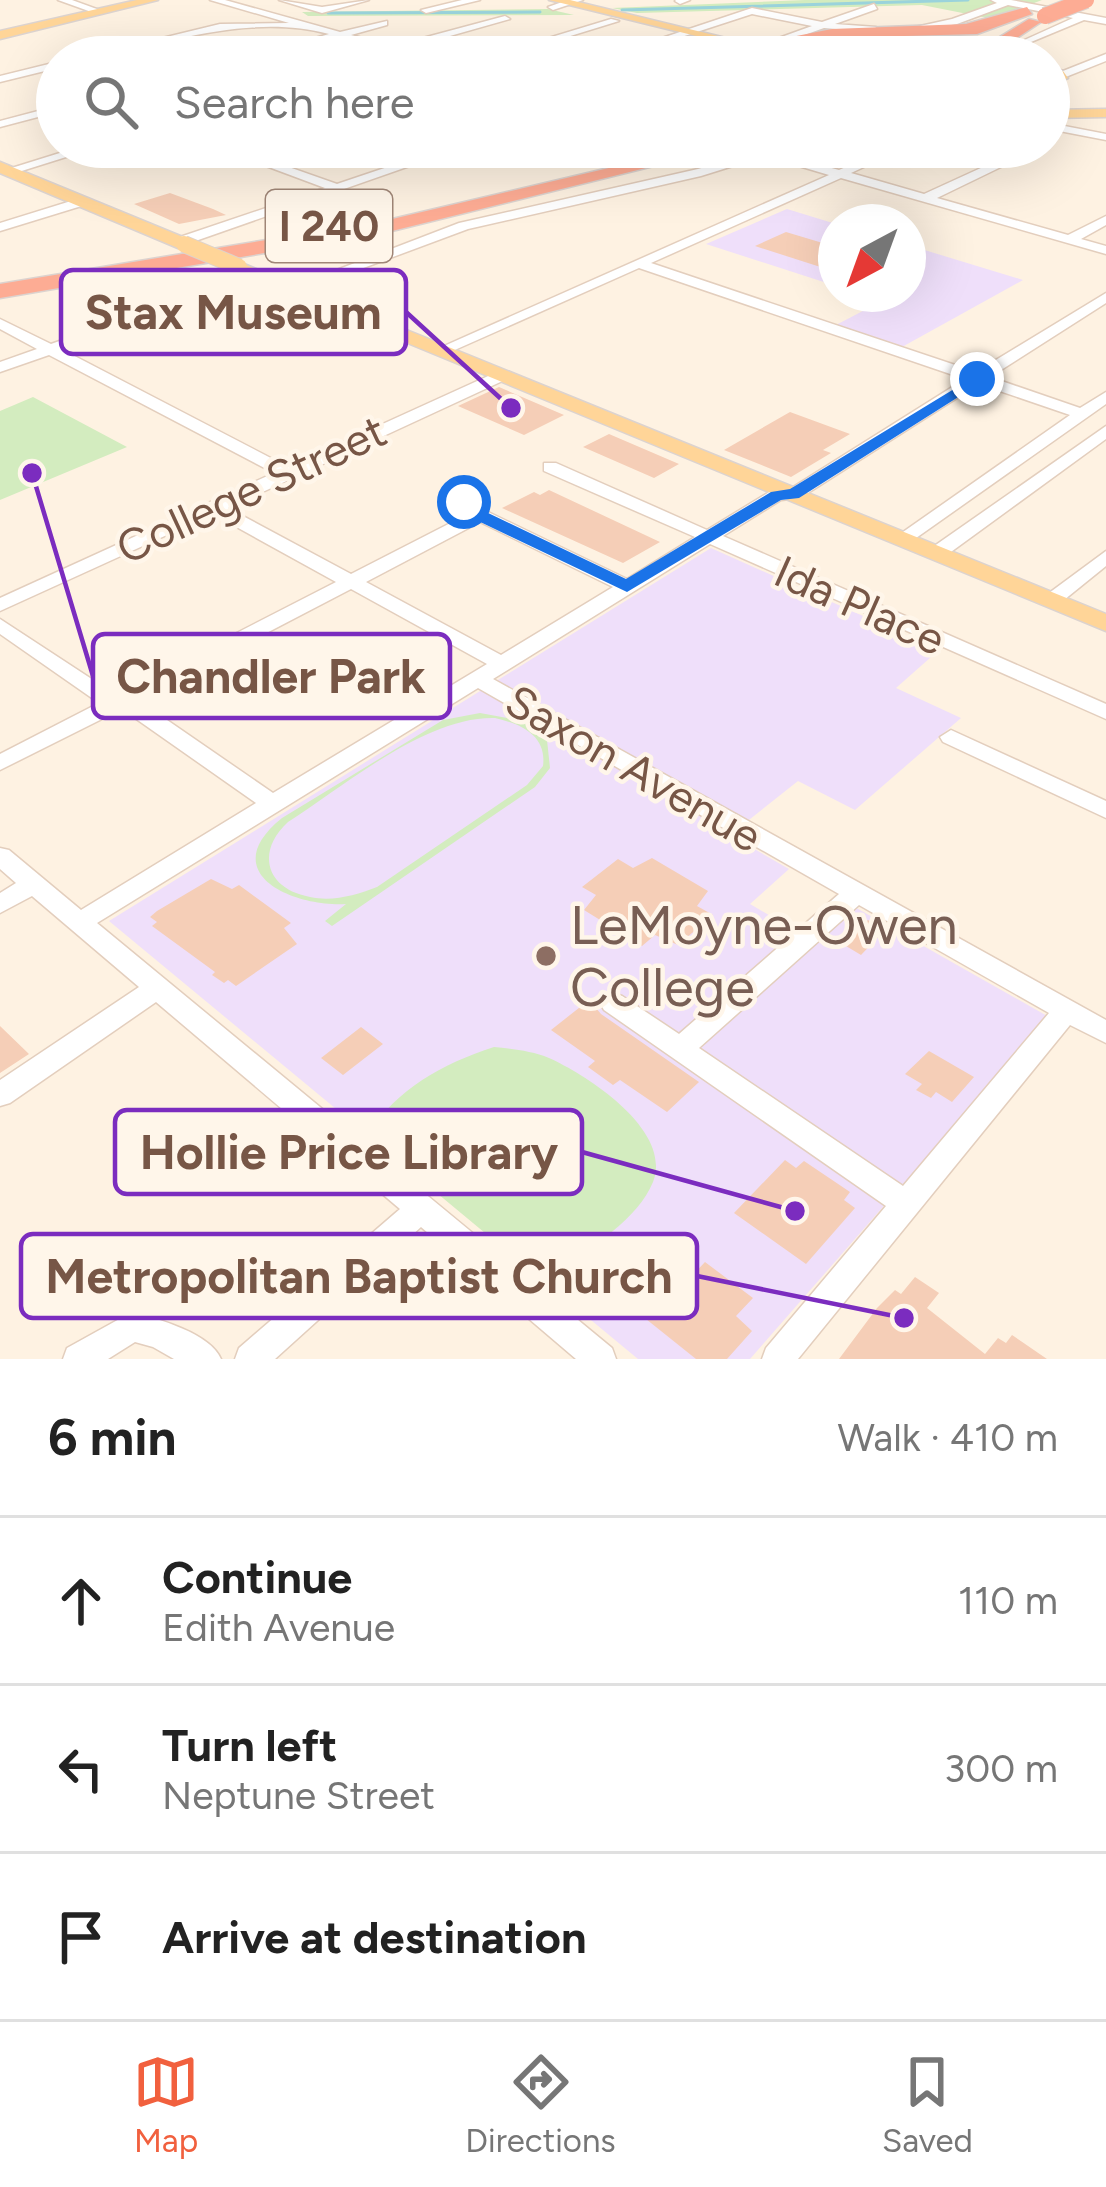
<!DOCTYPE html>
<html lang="en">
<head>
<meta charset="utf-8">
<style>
  body { margin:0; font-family:Figtree,sans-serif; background:#f2f2f2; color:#222 }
  .compass { position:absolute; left:818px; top:204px; width:108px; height:108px; border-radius:50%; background:#fff; box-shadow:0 12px 48px #0002; rotate:221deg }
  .stop { position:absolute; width:36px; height:36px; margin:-27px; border:9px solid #1a73e8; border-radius:50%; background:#fff }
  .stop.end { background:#1a73e8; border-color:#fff; box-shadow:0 3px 12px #0008 }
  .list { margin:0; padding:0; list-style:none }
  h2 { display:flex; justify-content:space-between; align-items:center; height:156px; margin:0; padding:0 48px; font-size:51px }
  h2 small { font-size:39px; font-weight:400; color:#767676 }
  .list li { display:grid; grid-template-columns:78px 1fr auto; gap:36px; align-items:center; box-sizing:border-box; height:168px; padding:0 48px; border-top:3px solid #e0e0e0 }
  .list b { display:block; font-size:45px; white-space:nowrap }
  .list p { margin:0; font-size:39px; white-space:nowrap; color:#767676 }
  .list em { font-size:39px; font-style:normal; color:#767676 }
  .icon { flex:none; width:66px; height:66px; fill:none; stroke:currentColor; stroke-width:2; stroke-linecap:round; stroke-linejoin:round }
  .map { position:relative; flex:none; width:1106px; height:1359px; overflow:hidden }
  .search { position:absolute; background:#fff; box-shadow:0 12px 48px #0002; left:36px; right:36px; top:36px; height:132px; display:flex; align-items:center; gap:30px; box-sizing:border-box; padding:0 42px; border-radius:66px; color:#767676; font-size:45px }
  .sheet { height:660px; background:#fff }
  nav { display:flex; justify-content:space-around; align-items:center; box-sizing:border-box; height:168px; border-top:3px solid #e0e0e0; background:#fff; font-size:33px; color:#767676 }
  nav a { display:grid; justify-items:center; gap:6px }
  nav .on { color:#f1603e }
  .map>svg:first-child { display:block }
</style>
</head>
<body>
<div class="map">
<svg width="1106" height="1359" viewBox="0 0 1106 1359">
  <rect width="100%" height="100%" fill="#fef2e2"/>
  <!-- education -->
  <path fill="#efdffa" d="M787,209L836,224V286L706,244Z
    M908,245L1023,280L902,347L836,325L880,302L860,294H908Z
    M711,548L939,650L896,688L961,718L855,810L798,781L730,835L789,869L750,904L796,931L837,897L1049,1017L750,1359H638L109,921Z"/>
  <!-- green -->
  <path fill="#d3ecbf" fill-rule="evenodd" d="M805,0H1042L993,19L922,5L637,13L612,8Z
    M548,9L574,15L308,16L302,12Z
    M33,397L127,447L0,500V411Z
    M480,713L524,721L547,740L550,768L535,787L332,926L325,921L346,904C293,907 214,873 282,818L443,720ZM495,718C522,724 547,736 543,766L527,785L377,887C356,895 333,902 310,897C265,889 256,851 288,822C346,785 426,716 495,718Z
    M494,1047C513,1049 532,1051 549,1058C589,1076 673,1131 653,1182C636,1224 578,1255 544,1282L367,1135C398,1088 442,1064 494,1047Z"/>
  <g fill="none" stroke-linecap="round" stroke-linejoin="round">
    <!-- stream -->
    <path stroke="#9ad3db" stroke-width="3" d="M622,10L968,0
      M328,13L540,12"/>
  </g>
  <!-- building -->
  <path fill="#f5ceb7" d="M170,193L213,209L226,215L179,224L134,204Z
    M786,232L836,247V272L755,246Z
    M499,387L564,415L524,435L458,406Z
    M790,412L850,434L823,450L831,453L791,477L724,450Z
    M609,434L679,464L654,478L583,447Z
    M549,490L660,542L623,563L502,508L534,492L540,495Z
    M652,858L708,891L697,906L713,915L678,945L655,935L642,946L584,910L596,895L582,887L618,859L633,868Z
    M211,879L232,889L239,885L291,923L284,928L297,944L236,986L228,980L224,983L212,975L215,972L152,926L157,922L150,917L157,911Z
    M868,920L885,930L861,955L841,943Z
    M589,1000L601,1014L699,1082L667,1112L620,1080L613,1085L588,1067L595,1061L551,1030Z
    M0,1026L29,1054L0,1073Z
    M361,1027L383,1044L343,1075L321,1058Z
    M929,1051L974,1077L952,1102L936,1092L931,1098L916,1090L922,1084L905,1074Z
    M785,1160L796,1168L804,1161L850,1192L844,1200L855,1208L806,1264L734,1213Z
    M705,1262L753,1298L736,1316L752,1331L727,1359H696L631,1307L671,1267L688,1280Z
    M915,1277L939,1293L927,1308L985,1354L998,1338L1006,1343L1012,1335L1047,1359H839L877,1308L895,1290L901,1294Z"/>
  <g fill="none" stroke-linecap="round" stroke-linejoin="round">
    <defs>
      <path id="minor" d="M58,0H72L105,12L97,14Z
        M210,0H225L340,32L387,21V25L351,35L393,46L505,16L510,19L404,49L426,57C397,57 371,41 342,38C316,36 280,57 249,57L329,34C255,14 174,40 102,57H84L220,24L289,23Z
        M279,0L322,7L369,0L322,13Z
        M462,0H480L426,13L421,10Z
        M568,0H583L553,10L548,7Z
        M690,0L680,4L675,1L676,0Z
        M991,0H1011L1106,18V24L1084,20L1031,42L1028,45L1034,57H1024L1020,42L1073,18L1008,5L957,24L916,31L911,28L952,19L997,3Z
        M874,4L877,9L835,24L876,27L873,32L824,28L779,44L776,39L812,26L752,14L620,57H605L752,8L822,22Z
        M611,19L619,21L502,57H486Z
        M1106,54V61L1063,78L1049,73V66L1063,71Z
        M57,62V68L0,82V76Z
        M57,106V112L0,127V121Z
        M1049,123L1106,134V140L1049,129Z
        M79,147H98L12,174L2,171Z
        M215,147H232L337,184L447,147H464L184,245H174V239L325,188Z
        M754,147L839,170L891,147H907L851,173L924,194L1027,147H1042L937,198L1068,235L1106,216V225L1081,239L1106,246V254L841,178L651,263L976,372L1106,293V303L990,377L1080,408L1106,392V404L909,543H895L893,539L1070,415L979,384L800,498L781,500L723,536L1106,704V719L710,544L493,679L1106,1020V1043L1070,1025L798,1359H762L766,1348L886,1206L604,1010L600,1003L604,996L613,993L622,996L679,1034L839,894L478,688L97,923L612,1348L616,1359H576L421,1227L275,1359H235L239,1348L400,1209L156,1002L10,1103L0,1106V1080L139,987L32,896L0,913V893L16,883L0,869V848L9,850L81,910L256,803L122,709L0,770V754L99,703L0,634V619L116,695L336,582L213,514L0,611V598L274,473L49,355L0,372V362L37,349L0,329V319L51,344L255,272H265V278L63,350L288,467L497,372H509V378L228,508L351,574L468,514L455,502L464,497L486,511L627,579L695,537L544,471V463H556L707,530L771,491L790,489L965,379L639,268L448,353L435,350L829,175L765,156L701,176L468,229L299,292L287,289L459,223L698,169L753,153L750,150ZM480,522L613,587L501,655L366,582ZM351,589L487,664L273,793L138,700ZM859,905L1049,1013L903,1186L699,1048Z
        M84,197L90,201L88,204L0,231V223Z
        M1106,426V439L944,557H930L928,553L930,549Z
        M1106,551V566L1059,604H1045L1042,600L1045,596Z
        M951,730L1106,801V818L943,742L940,737Z
        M132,1312C158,1319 210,1333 221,1359H174L153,1347L135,1342L108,1359H63L67,1348Z"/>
      <path id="major" d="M137,0H158L0,39V31Z
        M549,0H570L804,57H782Z
        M1063,71L1068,78L1049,86V77Z
        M1106,109V117L1049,118V110Z
        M0,162L190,240L193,244L178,248L0,173Z
        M239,262L1106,614V631L233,271V263Z"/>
      <path id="highway" d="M1027,7L1032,14L977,34L832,38L779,46L771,41L832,29L966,24Z
        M1029,19L1041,22L1012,41L1022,57H1006L995,40Z
        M698,147H730L388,232L0,298V284L388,220Z"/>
    </defs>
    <!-- minor casing -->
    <use href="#minor" stroke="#e3cebd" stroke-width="3"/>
    <!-- major casing -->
    <use href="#major" stroke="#dcd3cf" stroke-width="3"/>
    <!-- highway casing -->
    <use href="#highway" stroke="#dcd3cf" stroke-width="3"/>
    <!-- minor -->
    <use href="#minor" fill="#fff" fill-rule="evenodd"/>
    <!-- major -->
    <use href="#major" fill="#ffd598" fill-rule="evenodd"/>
    <!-- highway -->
    <use href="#highway" fill="#fdac94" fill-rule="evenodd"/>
    <defs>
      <path id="major-bridge" d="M184,244L239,267"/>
      <path id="highway-bridge" d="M1045,16L1086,0"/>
    </defs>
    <!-- major-bridge casing -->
    <use href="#major-bridge" stroke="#dcd3cf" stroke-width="18" stroke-linecap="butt"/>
    <!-- highway-bridge casing -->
    <use href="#highway-bridge" stroke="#dcd3cf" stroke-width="18" stroke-linecap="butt"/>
    <!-- major-bridge -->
    <use href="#major-bridge" stroke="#ffd598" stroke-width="16"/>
    <!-- highway-bridge -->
    <use href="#highway-bridge" stroke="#fdac94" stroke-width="16"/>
  </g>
  <!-- route -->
  <path fill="#1a73e8" d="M977,375L982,382L799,498L781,500L627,592L474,519L455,502L470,499L486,512L626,579L771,492L790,489Z"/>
  <!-- markers -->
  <circle fill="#8d6e63" stroke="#fff6ea" stroke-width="4.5" cx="546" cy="956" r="12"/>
  <g text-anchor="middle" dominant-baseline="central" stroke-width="9" stroke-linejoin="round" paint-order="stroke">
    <!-- shield labels -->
    <rect fill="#fff6ea" stroke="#a08677" stroke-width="3" x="266" y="190" width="126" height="72" rx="9"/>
    <g font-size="42" font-weight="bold" fill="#775646">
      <text x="329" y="226">I 240</text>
    </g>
    <!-- street labels -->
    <g font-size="45" fill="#775646" stroke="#fff6ea">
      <text transform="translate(251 489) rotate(-25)">College Street</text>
      <text transform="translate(860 605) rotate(24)">Ida Place</text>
      <text transform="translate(634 768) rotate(30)">Saxon Avenue</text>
    </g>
    <!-- near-education labels -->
    <g font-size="54" fill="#785e54" stroke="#fff6ea" text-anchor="start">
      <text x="570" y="925">LeMoyne-Owen<tspan x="570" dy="62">College</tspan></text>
    </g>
  </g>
  <!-- callouts -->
  <path fill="none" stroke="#7b2cbf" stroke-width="4.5" d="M511 408L406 312M32 473L93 676M795 1211L582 1152M904 1318L697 1276"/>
  <g fill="#7b2cbf" stroke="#fff6ea" stroke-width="4.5">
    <circle cx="511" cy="408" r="12"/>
    <circle cx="32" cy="473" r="12"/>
    <circle cx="795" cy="1211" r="12"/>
    <circle cx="904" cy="1318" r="12"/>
  </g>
  <g fill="#fff6ea" stroke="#7b2cbf" stroke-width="4.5">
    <rect x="61" y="270" width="345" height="84" rx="12"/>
    <rect x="93" y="634" width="357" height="84" rx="12"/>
    <rect x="115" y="1110" width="467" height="84" rx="12"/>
    <rect x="21" y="1234" width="676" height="84" rx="12"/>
  </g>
  <g font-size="48" text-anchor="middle" font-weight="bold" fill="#775646">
    <text x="233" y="329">Stax Museum</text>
    <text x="271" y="693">Chandler Park</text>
    <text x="349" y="1169">Hollie Price Library</text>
    <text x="359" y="1293">Metropolitan Baptist Church</text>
  </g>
</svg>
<svg class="compass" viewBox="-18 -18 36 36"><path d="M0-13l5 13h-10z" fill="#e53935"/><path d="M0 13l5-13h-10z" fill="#767676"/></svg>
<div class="stop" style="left:464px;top:502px"></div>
<div class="stop end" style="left:977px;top:379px"></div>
<div class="search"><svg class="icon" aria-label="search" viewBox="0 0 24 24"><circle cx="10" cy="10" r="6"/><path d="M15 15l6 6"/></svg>Search here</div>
</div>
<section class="sheet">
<h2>6 min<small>Walk · 410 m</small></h2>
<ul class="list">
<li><svg class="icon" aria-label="ahead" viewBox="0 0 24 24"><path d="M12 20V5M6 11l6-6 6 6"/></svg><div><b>Continue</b><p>Edith Avenue</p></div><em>110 m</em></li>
<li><svg class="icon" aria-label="left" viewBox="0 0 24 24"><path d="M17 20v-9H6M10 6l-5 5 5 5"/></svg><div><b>Turn left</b><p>Neptune Street</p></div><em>300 m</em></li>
<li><svg class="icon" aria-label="arrive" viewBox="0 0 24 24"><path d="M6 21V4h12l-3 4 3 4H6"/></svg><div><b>Arrive at destination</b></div></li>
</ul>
</section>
<nav>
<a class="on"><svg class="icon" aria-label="map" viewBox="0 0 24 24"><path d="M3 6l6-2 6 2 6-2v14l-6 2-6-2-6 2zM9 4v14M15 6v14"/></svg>Map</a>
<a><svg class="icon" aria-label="directions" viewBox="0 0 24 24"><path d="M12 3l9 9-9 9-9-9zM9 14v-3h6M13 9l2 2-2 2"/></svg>Directions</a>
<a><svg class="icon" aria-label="saved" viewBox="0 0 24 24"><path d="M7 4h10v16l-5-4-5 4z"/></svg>Saved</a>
</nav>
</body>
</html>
